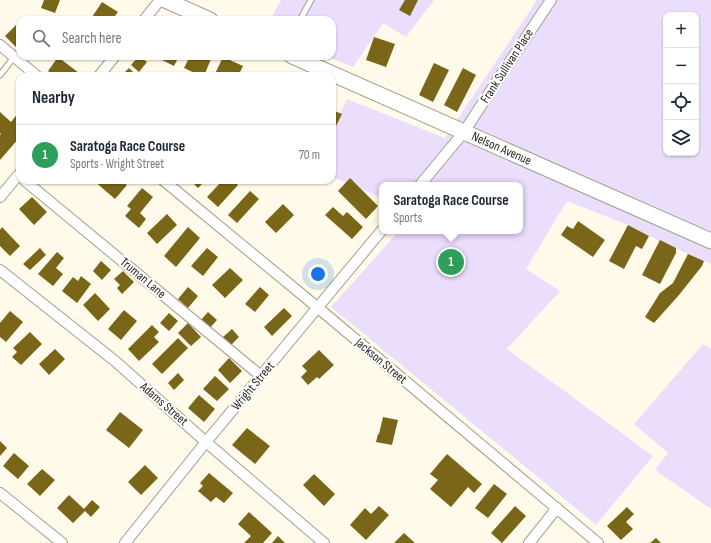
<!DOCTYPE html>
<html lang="en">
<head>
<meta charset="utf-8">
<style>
  body { margin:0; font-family:"Sofia Sans Condensed",sans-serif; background:#f6f6f7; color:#1f2937 }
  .controls { position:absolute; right:12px; top:12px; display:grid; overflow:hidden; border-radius:8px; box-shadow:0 1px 3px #0004 }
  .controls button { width:36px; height:36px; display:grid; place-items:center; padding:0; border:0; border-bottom:1px solid #e0e1e3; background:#fff; color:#1f2937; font:20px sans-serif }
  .you { position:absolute; left:318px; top:274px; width:14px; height:14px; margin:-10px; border:3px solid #fff; border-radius:50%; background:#1a73e8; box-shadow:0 0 0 6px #1a73e833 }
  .badge { display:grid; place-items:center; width:26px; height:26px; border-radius:50%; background:#9759cf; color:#fff; font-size:13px; font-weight:700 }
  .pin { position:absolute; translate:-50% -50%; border:2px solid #fff; box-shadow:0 1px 4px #0006 }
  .popup { position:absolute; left:379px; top:182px; width:144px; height:52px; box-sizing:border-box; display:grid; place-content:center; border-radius:8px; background:#fff; filter:drop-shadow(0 1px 3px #0005); font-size:13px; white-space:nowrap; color:#747a83 }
  .popup b { font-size:15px; color:#1f2937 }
  .popup::after { content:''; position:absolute; left:50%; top:100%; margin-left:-8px; border:8px solid transparent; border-top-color:#fff }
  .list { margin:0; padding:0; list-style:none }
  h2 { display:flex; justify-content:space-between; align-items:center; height:52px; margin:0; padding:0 16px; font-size:17px }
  h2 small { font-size:13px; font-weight:400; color:#747a83 }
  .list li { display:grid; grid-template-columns:26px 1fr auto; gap:12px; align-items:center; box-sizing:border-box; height:60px; padding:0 16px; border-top:1px solid #e0e1e3 }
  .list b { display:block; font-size:15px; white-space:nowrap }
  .list p { margin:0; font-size:13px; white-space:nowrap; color:#747a83 }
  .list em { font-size:13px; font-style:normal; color:#747a83 }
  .icon { flex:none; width:22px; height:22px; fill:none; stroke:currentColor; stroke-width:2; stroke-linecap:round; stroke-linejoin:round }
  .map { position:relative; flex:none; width:711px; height:543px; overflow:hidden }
  .search { position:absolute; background:#fff; box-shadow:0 1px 3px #0004; left:16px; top:16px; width:320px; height:44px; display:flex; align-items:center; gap:10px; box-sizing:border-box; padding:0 14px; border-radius:12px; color:#747a83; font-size:15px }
  .panel { position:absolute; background:#fff; box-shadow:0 1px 3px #0004; left:16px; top:72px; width:320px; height:112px; border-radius:12px }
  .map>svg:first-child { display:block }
</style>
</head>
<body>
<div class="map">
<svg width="711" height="543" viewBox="0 0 711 543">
  <rect width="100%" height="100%" fill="#fffaea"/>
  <!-- green -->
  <path fill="#ebddfc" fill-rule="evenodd" d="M281,0H434L406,37L383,23L353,67L325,56H332V20H270Z
    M536,0H711V264L649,236L628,225L567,201L526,269L560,291L507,349L653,456L596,525L331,307L399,231H520V185H382V198L332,177V129L347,99L445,138L535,3ZM666,15H696V153H666Z
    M703,344L711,349V509L655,470L668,453L634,424Z"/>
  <!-- building -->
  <path fill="#7a6619" d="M44,0H60L55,13L41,8Z
    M405,0H418L410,16L399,10Z
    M102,2L118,12L112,20H90Z
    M16,25L20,30V45L17,48L5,36Z
    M374,37L395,44L386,67L366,60Z
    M139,56L147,62L139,72L131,65Z
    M154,56H179L174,66Z
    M190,56H205L211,59L204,76H201L184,68Z
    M58,57L79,73L76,76H62L58,73L55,76L48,71Z
    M223,57L243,66L238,76H214Z
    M434,63L449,70L433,102L419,95Z
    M129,68L137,76H121Z
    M463,68L476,75L457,112L444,105Z
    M332,110L342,114L332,134Z
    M0,112L11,122L18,113L20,115V137L0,160V135L1,134L0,133Z
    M350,178L378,206L366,219L338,191Z
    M93,180H121L127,185L115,199Z
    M190,180H206L198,188Z
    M223,180H233L238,185L218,207L207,197Z
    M142,188L153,197L140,213L146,219L139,228L125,216L131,209L127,206Z
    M250,191L259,199L237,223L228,215Z
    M32,197L47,212L34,225L19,209Z
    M283,204L294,215L276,233L265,222Z
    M333,207L343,216L347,212L363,227L352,239L325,215Z
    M167,214L177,225L157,244L147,233Z
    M578,221L605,240L593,257L561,235L567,226L573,229Z
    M628,225L649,236L642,249L636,246L624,269L609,261Z
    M2,227L20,246L10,256L0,246V230Z
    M188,227L200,238L176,267L164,256Z
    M660,240L676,248V253L660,284L642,275Z
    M40,248L46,255L30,270L23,264Z
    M207,248L218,257L203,276L191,266Z
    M57,252L64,258L56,268L63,274L53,286L38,274Z
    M688,254L704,261L702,266L679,295L654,323L645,317L660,293L673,283Z
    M101,261L111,270L102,280L93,271Z
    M230,268L243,280L225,298L212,285Z
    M123,271L134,282L122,294L117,288L120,285L114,279Z
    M81,276L91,284L77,303L62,291L73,277L78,281Z
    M188,287L198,296L188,308L178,299Z
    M260,287L269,295L255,312L245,304Z
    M95,293L110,309L98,321L83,305Z
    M284,308L292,316L272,336L264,327Z
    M124,310L137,321L121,340L108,329Z
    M10,311L23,322L6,342L0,337V323Z
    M208,312L217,320L209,329L200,321Z
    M169,313L178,321L169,331L160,323Z
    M188,323L201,337L191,346L178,333Z
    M152,325L159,332L154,337L159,342L139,361L128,349Z
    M232,329L239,337L231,345L223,337Z
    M30,332L42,344L21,365L12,357L17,352L13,348Z
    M178,338L188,348L162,374L152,364Z
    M55,349L65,359L49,375L39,364Z
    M319,350L334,365L319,379L317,377L308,385L301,377L307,371L302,366Z
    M229,358L242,371L230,383L218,370Z
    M178,373L184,380L174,390L168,383Z
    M215,376L229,389L217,401L203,389Z
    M199,395L215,409L204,422L188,408Z
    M120,412L143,430L129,448L106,430Z
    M383,417L398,420L392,445L376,442L378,434H379Z
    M247,428L270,446L255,464L232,445Z
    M0,441L7,448L0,456Z
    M14,453L29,466L18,479L3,466Z
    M447,454L482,484L474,493L468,487L451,507L430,489L438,480L430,474Z
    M145,465L158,478L141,495L128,482Z
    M42,469L55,480L40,496L27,484Z
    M209,473L233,493L224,503L216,497L211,502L198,491L203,486L200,483Z
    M314,474L335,494L324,506L303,485Z
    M494,484L507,494L488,518L475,508Z
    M69,495L84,509L92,500L100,507L91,517L85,511L73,523L57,508Z
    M379,506L389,515L366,540L350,525L365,508L371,514Z
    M515,506L526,516L502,543L491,533Z
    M627,507L634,514L626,522L633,529L621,540L607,526Z
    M249,512L272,533L263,543H244L251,536L238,524Z
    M404,533L415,543H394Z
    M278,536L285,543H272Z
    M656,538L661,543H650Z"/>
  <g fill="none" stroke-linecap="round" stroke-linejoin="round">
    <defs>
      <path id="lane" d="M300,20L311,0
        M0,75L14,57"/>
      <path id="street" d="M144,20L160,0
        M0,45L37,76
        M99,76L115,56
        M24,180L261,376
        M163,180L317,307L598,543
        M420,185L464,132L499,78L551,0
        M0,197L20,173
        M0,270L115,361L206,442L324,543
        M0,493L62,543
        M125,543L206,442L382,230
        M529,543L557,508"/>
      <g id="secondary">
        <path d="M165,0L210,20"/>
        <path id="s1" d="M292,56L711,241"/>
      </g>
    </defs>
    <!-- lane casing -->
    <use href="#lane" stroke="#a49f8c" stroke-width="7"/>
    <!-- street casing -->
    <use href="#street" stroke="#a49f8c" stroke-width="12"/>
    <!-- secondary casing -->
    <use href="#secondary" stroke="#a49f8c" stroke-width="17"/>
    <!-- lane -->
    <use href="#lane" stroke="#fff" stroke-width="5"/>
    <!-- street -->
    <use href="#street" stroke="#fff" stroke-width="10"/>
    <!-- secondary -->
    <use href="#secondary" stroke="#fff" stroke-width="15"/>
  </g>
  <g text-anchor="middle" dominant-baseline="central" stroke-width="4" stroke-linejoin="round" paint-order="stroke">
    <!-- street labels -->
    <g font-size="13" fill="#28261e" stroke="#fff">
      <text transform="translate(507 66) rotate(-57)">Frank Sullivan Place</text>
      <text stroke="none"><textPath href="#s1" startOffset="229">Nelson Avenue</textPath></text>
      <text transform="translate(143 278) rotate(40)">Truman Lane</text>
      <text transform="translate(381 361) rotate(40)">Jackson Street</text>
      <text transform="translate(253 386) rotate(-50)">Wright Street</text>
      <text transform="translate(164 404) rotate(41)">Adams Street</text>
    </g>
  </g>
</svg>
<div class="controls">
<button>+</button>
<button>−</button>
<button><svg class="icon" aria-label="locate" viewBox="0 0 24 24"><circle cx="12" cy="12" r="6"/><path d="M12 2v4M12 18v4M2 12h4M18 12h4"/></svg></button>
<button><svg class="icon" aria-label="layers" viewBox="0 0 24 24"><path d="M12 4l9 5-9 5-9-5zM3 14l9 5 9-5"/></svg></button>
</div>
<div class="you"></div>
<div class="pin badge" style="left:451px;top:262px;background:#2e9e5b">1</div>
<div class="popup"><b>Saratoga Race Course</b>Sports</div>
<div class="search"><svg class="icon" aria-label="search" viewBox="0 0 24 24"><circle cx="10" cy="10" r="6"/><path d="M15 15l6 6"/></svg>Search here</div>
<section class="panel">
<h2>Nearby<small></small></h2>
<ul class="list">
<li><span class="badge" style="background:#2e9e5b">1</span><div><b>Saratoga Race Course</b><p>Sports · Wright Street</p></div><em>70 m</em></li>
</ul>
</section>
</div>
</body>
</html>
